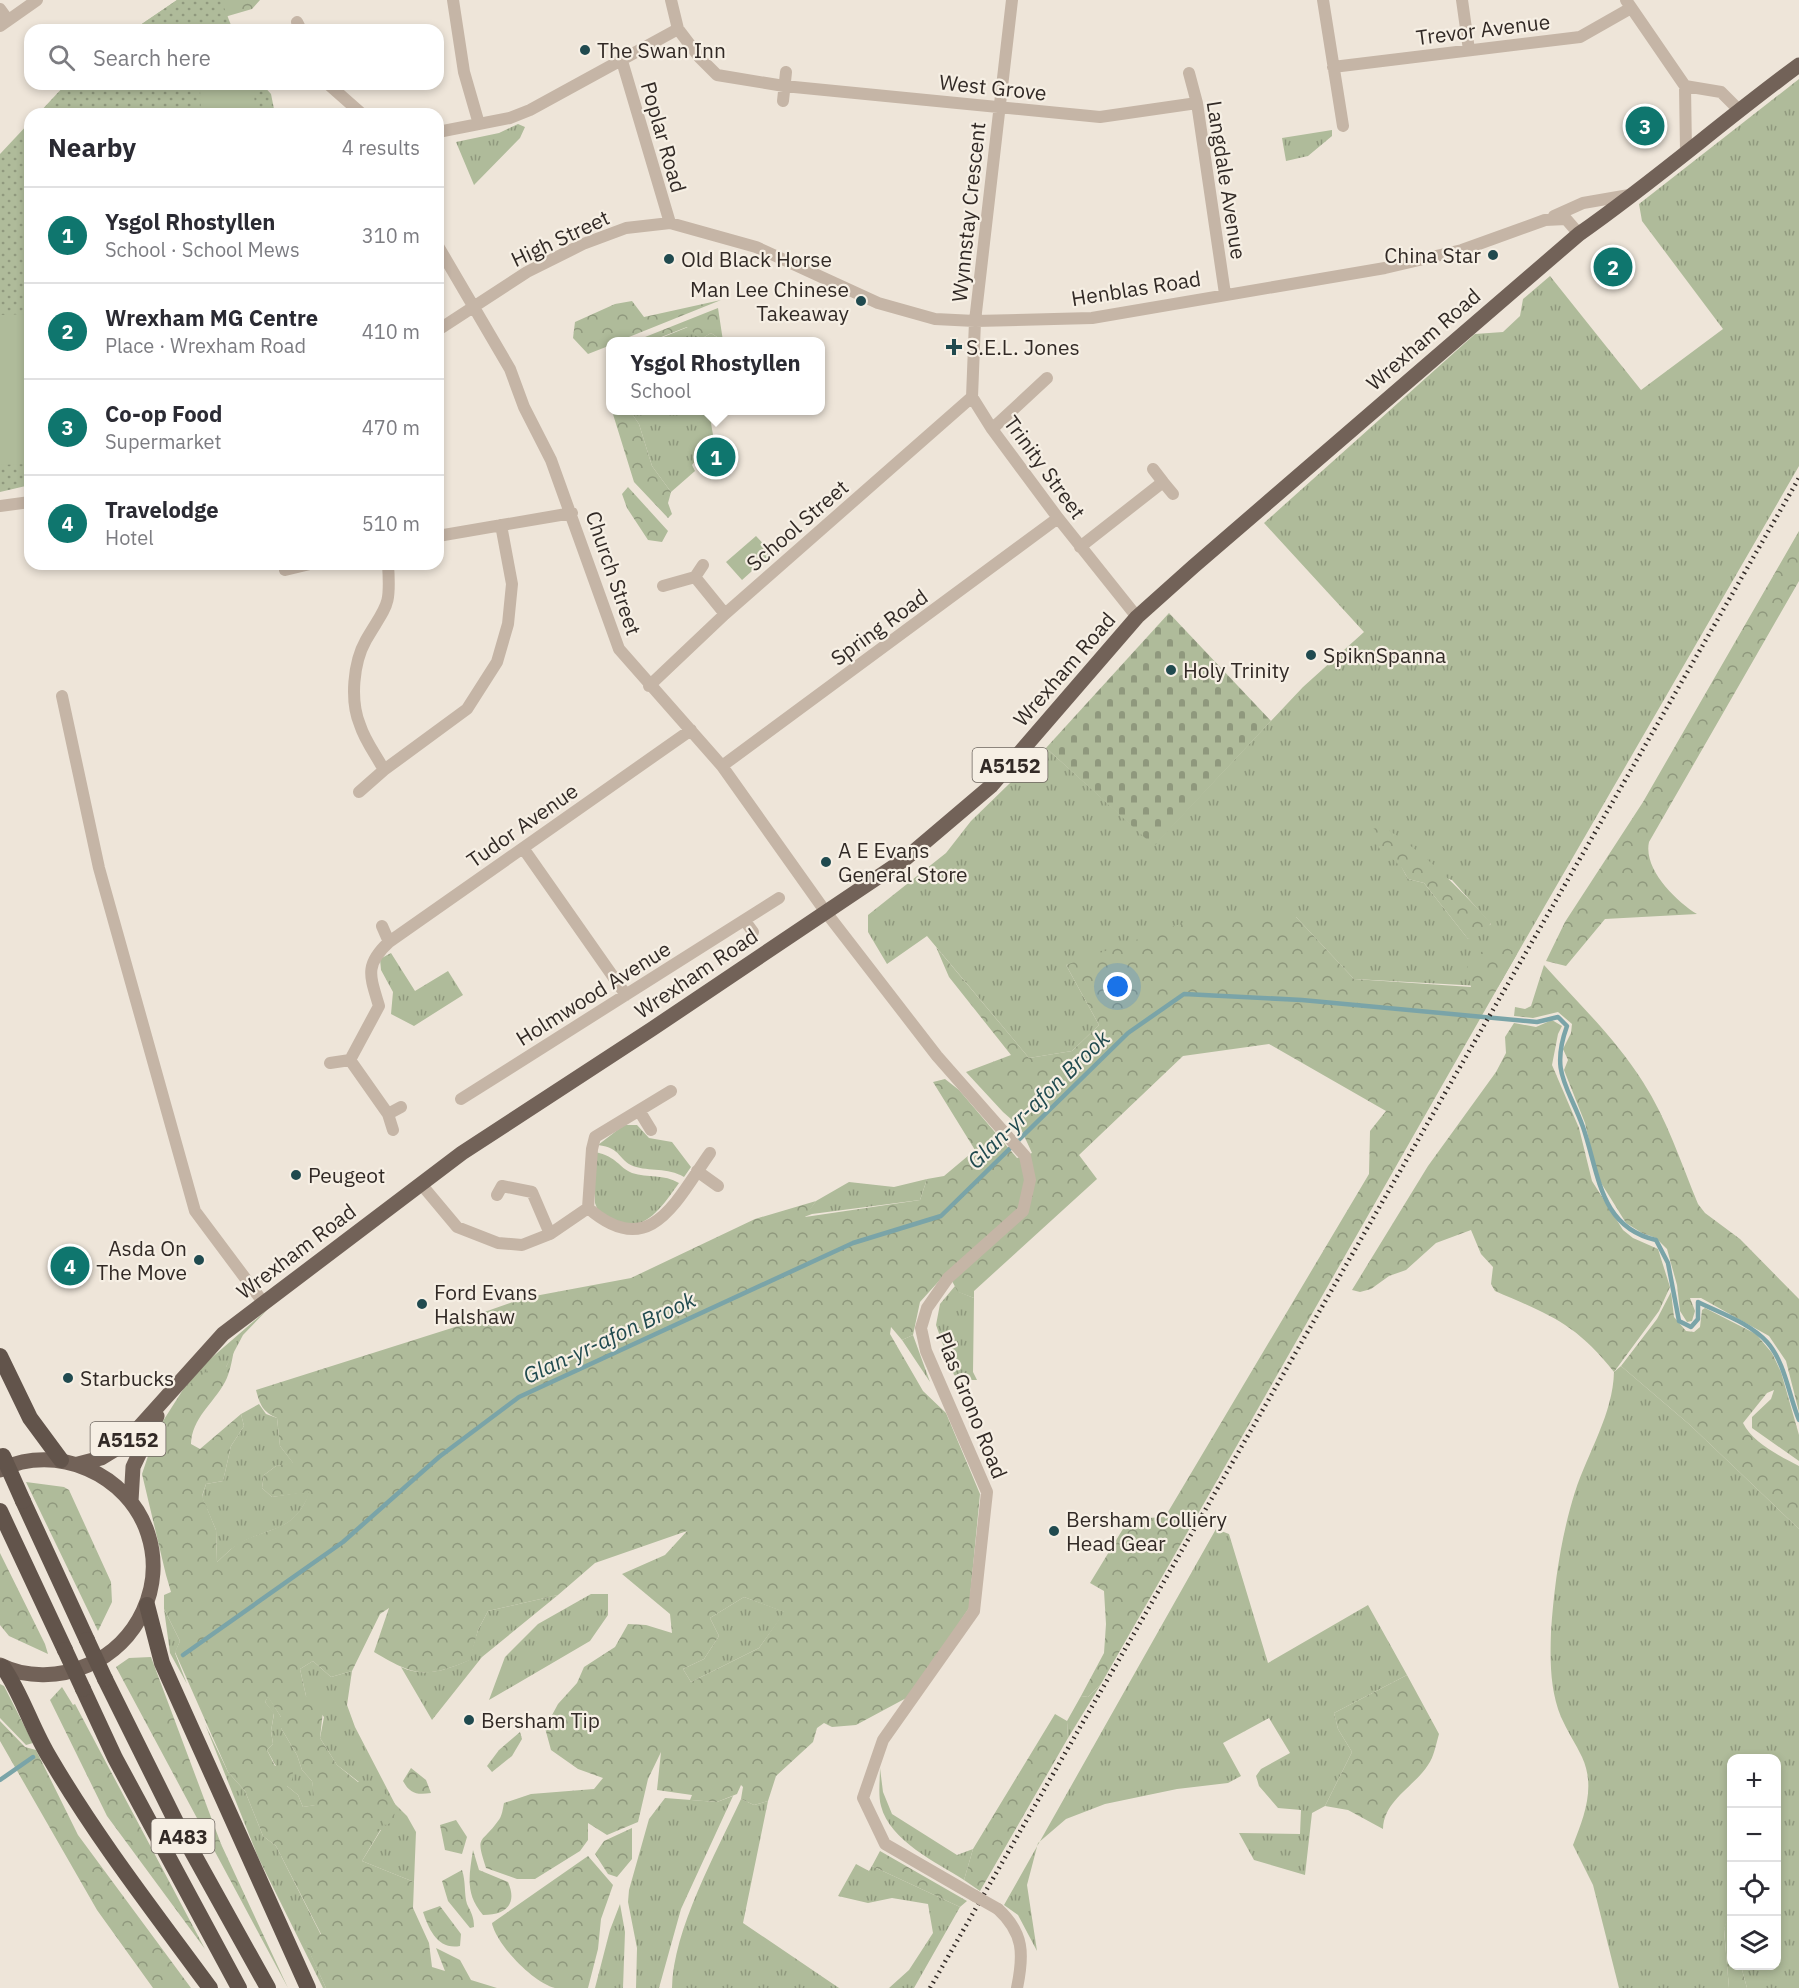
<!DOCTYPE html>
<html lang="en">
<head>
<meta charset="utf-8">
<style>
  body { margin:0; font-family:"IBM Plex Sans",sans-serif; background:#f7f7f7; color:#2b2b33 }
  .controls { position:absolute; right:18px; bottom:18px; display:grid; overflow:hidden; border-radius:12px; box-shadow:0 3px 9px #0003 }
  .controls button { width:54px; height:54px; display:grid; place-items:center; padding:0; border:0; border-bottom:2px solid #e1e1e2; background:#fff; color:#2b2b33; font:30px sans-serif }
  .you { position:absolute; left:1118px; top:987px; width:21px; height:21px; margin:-15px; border:4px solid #fff; border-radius:50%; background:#1a73e8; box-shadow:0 0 0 9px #1a73e833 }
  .badge { display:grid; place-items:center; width:39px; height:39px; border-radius:50%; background:#0f766e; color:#fff; font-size:20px; font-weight:700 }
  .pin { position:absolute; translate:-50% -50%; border:3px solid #fff; box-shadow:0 2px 6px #0006 }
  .popup { position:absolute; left:606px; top:337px; width:219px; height:78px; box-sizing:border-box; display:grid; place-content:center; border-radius:12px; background:#fff; filter:drop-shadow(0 2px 4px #0005); font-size:20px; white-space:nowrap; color:#7c7c81 }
  .popup b { font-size:22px; color:#2b2b33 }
  .popup::after { content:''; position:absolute; left:50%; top:100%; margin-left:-12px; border:12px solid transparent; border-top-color:#fff }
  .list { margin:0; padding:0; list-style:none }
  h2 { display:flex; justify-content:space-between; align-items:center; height:78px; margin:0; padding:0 24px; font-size:26px }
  h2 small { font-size:20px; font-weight:400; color:#7c7c81 }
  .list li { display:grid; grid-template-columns:39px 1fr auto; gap:18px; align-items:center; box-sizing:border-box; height:96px; padding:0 24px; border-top:2px solid #e1e1e2 }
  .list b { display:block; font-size:22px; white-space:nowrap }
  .list p { margin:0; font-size:20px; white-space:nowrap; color:#7c7c81 }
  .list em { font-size:20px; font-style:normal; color:#7c7c81 }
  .icon { flex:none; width:33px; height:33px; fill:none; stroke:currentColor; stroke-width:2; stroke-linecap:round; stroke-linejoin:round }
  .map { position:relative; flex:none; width:1799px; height:1988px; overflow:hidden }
  .search { position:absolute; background:#fff; box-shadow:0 3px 9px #0003; left:24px; top:24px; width:420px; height:66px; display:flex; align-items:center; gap:15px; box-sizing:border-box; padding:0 21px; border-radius:18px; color:#7c7c81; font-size:22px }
  .panel { position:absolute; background:#fff; box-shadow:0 3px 9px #0003; left:24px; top:108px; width:420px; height:462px; border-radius:18px }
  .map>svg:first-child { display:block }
</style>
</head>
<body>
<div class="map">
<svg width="1799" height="1988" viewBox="0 0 1799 1988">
  <defs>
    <pattern id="grass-tufts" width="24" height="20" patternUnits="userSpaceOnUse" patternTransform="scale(1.5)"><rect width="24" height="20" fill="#afbb9a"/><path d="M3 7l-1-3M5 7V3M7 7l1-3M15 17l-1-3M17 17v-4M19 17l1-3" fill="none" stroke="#8f987d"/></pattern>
    <pattern id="forest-crowns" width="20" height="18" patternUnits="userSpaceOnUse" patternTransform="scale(1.5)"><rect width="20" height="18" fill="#afbb9a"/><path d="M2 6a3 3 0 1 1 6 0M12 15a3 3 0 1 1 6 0" fill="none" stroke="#8f987d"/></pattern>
    <pattern id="cemetery-stones" width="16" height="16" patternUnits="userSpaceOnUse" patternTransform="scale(1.5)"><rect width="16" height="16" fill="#afbb9a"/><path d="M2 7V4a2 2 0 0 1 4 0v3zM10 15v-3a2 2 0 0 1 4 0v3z" fill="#8f987d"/></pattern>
    <pattern id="park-dots" width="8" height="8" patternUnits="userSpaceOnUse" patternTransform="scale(1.5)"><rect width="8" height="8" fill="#afbb9a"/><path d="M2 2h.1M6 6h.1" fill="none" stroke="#8f987d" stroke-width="1.8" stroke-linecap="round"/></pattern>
  </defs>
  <rect width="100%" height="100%" fill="#eee5d9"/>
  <!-- grass -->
  <path fill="url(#grass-tufts)" fill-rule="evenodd" d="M1799,79V466L1498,987L1354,979L1296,917L1066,965L1099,1025L1072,1051L1029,1058L927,936L887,964L868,932V915L946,853L971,821L1046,748L1154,845L1303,687L1364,632L1264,523L1475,334L1503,332L1520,316L1523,299L1550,276L1641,390L1723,329L1642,221L1639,204ZM1401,866L1452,880L1491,924L1468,939L1424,883L1408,879Z
    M518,124L525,127L520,138L474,185L456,142L499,133Z
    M1332,130V136L1308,156L1286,161L1282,138Z
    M688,327L701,339L711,333L723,341L651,342Z
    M630,411H711C707,428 727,454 696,460L692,465L695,471L671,492L652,466L639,424Z
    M391,953L415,991L448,971L463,995L414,1026L391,1014L393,992L381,970L380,959Z
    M624,1125H637L649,1138L672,1142L691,1167L684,1177C667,1167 650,1172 633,1166C618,1160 622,1148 598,1145Z
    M595,1152C618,1157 618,1167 632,1173C648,1178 664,1174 679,1183C667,1199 649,1230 624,1224C615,1222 606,1215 598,1211L595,1203Z
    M927,1179L920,1200L812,1214L804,1217L816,1201L849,1182L894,1187Z
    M955,1286L959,1292L974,1298L973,1372L977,1380H966L954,1375L936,1325L940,1304Z
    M268,1309L243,1335L226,1367L184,1388L209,1360Z
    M913,1335L930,1382L902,1340Z
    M1621,1366L1690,1425L1799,1529V1988H1747L1741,1966H1776V1758H1732V1928L1728,1917L1724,1930L1729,1988H1619L1593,1885L1573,1845C1584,1817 1596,1787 1582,1757C1576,1744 1567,1731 1561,1717C1550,1690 1550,1661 1551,1632C1554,1586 1561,1536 1575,1492C1588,1452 1613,1414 1614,1372Z
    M259,1404L266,1414L277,1418L280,1446L294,1464L276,1466L264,1475L262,1488L272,1497L310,1491C295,1534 268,1526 239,1544C231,1548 224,1556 217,1562L216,1530L202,1497L206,1484L223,1481L231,1446L244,1426L241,1414Z
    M1216,1529L1229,1534L1268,1663L1368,1605L1407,1675L1334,1713L1338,1729L1352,1752L1325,1806L1312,1813L1305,1875L1254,1860L1239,1833L1300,1834L1301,1810L1278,1808L1259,1786L1256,1776L1261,1769L1290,1753L1269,1718L1223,1743L1241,1776L1228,1783L1177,1789L1105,1804L1066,1819L1038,1843L1027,1885L1037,1951L1018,1915L1004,1905Z
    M591,1594H608V1615L590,1641L489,1700L505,1657L538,1624Z
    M558,1595L482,1657L432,1720L401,1667C424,1678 447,1670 469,1660L478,1630L488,1611Z
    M744,1597L785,1612L759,1648L691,1682L683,1669L704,1659L719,1636L710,1618Z
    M164,1609L180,1641L175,1653L187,1684L170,1653Z
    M313,1661L331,1677L352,1671L347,1705L355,1727L395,1804L407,1816L416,1832L414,1882L362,1861L381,1830L370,1829L359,1782L337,1765L320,1738L324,1717L306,1696L300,1669Z
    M1101,1684L1068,1738L1067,1721L1081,1696L1088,1697Z
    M268,1696L281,1717V1728L297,1755L302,1770L312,1781L316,1805L303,1807L298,1795L287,1786L267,1750L273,1744L271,1731L274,1714L265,1702Z
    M205,1724L228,1772L245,1791L263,1836L276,1846L321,1935L305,1942L326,1988H323L258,1857Z
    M880,1768L883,1792L892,1814L957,1855L973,1849L964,1880C936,1862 890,1841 881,1806C878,1795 880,1779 880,1768Z
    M733,1796L681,1909L659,1988H636L637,1948L628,1902L629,1890L649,1819L665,1798L717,1802Z
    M741,1799L754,1805L768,1801L743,1923L839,1988H672C673,1930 716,1853 741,1799Z
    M856,1864L869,1871L872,1866L960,1907L914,1988H889L909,1970L933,1933L928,1904L892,1898L868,1903L838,1896Z
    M620,1904L625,1932L623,1988H595L610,1930Z"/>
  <!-- forest -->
  <path fill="url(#forest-crowns)" fill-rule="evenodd" d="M177,0H260L252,9L228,16L214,26L133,30Z
    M721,300L619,341L611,342V345L588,354L573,338L575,322L615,304L632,301L644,317Z
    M718,308L723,341L711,333L701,339L687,327L651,341H635Z
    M612,411H630L639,424L652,466L671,492L668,503L672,514L668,518L634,482Z
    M628,487L668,531L662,542L648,540L627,508L622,494Z
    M1799,531V581L1649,842C1643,869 1676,901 1697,914L1605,919L1566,966L1546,961L1565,922L1643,802Z
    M1382,826C1424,852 1457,886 1491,923L1482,935L1468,939L1424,883L1408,879C1406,875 1403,869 1400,866C1388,852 1372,851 1373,829Z
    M1200,917H1296L1354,979L1471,987L1467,967L1478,953L1503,945L1517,954L1101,1684L1088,1697L1081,1696L1104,1653L1106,1624L1104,1591L1090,1583L1129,1519L1165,1517L1369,1174L1370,1131L1386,1111L1269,1044L1183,1056L1079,1155L1097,1179L974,1291V1298L958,1292L947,1272L920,1302L913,1335L902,1340L891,1327L890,1334L923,1391L946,1413L980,1494L969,1608L910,1696L856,1725L832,1727L824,1723L817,1728L813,1742L776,1776L768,1801L754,1805L741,1799L743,1787L741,1785L737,1794L717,1802L690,1800L692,1795L657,1790L661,1752L648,1779L638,1822L607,1835L588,1823V1840L580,1851L535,1879H517L486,1868C475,1834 481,1845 498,1821C502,1817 503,1808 504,1803L531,1794L594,1789L603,1778L578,1769L551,1750L545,1728L558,1704L577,1683L584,1667L615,1647L628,1624L646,1625L672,1633L670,1614L622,1574L665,1555L687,1531L595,1563L558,1595L488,1611L478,1630L470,1660C425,1679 415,1676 374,1652L389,1608L380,1614L352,1671L331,1677L313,1661L300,1669L306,1696L324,1702L320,1738L337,1765L358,1782H374L395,1804L394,1822L385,1825L377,1813L371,1829H381L362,1861L414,1882L413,1908L429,1943L432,1967L445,1971L436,1948L460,1960L471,1980L497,1988H326L304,1941L321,1934L276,1846L263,1836L245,1791L228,1772L175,1652L180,1641L164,1609V1595L171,1592L166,1575L142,1474L156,1432L184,1388L214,1366L226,1367L234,1350C232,1360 230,1373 225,1382C213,1404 192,1418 191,1444L200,1449L241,1414L244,1426L231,1446L223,1481L206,1484L202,1496L216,1530L217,1562C224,1556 231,1548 239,1543C268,1527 296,1532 309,1492L272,1497L262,1488L264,1475L276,1466L293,1463L280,1446L277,1418C263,1412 260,1405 256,1390L474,1321L473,1316L524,1298L631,1278L755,1219L816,1201L805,1217L920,1200L927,1179L944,1176L975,1150L933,1082L945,1079L959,1090L1017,1158L1032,1153L1020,1127L1003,1112L966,1072L1011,1055L949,977L936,947L1029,1058L1072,1051L1099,1025L1066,965ZM744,1597L784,1612L759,1648L691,1682L683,1669L704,1659L719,1636L710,1618ZM268,1697L281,1717V1728L297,1755L302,1770L312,1781L315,1805L303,1807L298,1795L287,1786L292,1780L293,1771L286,1765L275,1766L267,1750L273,1744L271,1731L274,1713L265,1702Z
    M1544,965C1578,1003 1616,1039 1643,1082C1667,1119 1681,1163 1698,1204L1705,1213L1740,1239L1799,1299V1412L1786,1361L1769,1336L1701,1298H1690L1695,1311L1692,1321L1687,1322L1680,1311L1677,1285L1667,1249L1656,1238L1642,1233L1626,1223L1598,1178L1585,1123L1564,1070L1568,1060L1563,1049L1571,1033L1572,1024L1558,1012L1533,1018L1514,1016L1515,1007L1525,1009L1531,1006Z
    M1552,1020L1562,1026L1558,1034L1552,1065L1579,1128L1592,1181L1623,1230L1633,1238L1658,1249L1670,1287L1659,1311L1614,1372C1575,1323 1550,1315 1495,1291L1491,1284L1493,1267L1481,1254L1471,1230L1436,1243L1406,1270L1389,1276L1371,1289L1360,1292L1352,1290L1428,1166L1496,1072L1506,1053L1505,1037L1514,1023L1536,1027Z
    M1671,1292L1674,1317L1686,1331L1694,1332L1700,1327L1702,1310L1705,1308L1756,1334L1772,1353L1781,1372L1799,1435V1461L1752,1428V1417L1771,1399L1774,1390L1767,1393L1743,1423C1752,1442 1781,1457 1799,1466V1529L1690,1425L1621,1366L1657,1319Z
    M26,1482L64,1487L69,1490L111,1582L112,1602L98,1631Z
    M0,1553L45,1644L48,1654L9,1636L0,1625Z
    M151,1657L221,1844L288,1988L116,1667L129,1658Z
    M1407,1675L1439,1734C1436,1744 1434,1757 1428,1765C1414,1787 1384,1800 1383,1829L1348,1810L1325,1806L1352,1752L1338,1729L1334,1713Z
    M0,1684L4,1686L33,1743L26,1745L0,1718Z
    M62,1687L73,1705L75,1704L205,1949L107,1816L50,1700Z
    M1055,1714L1067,1721L1068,1738L980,1891L964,1880L973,1849Z
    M0,1721L25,1747L36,1750L78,1835L191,1988H153L97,1910L0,1741Z
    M520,1732L522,1739L512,1756L492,1772L487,1766L499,1750Z
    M411,1768L426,1780L431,1793C417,1795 410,1794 403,1781Z
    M456,1820L467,1837L462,1854L445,1850L440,1825Z
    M632,1828V1859L617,1877L608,1874L595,1854L604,1841Z
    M473,1850L479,1870L508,1882C518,1905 505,1915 483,1915C465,1894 469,1876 473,1850Z
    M880,1851L967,1901L960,1907L872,1866Z
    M588,1856L613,1885L601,1919L598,1949L588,1988C578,1988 565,1988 555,1988C533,1983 496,1944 492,1923Z
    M462,1870C466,1882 464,1894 467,1904C471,1912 474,1917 474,1927L470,1928L448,1901L442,1881Z
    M440,1906L461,1934L460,1946C438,1950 429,1930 423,1912Z
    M1728,1915L1731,1928L1732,1966H1741L1747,1988H1729L1724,1929Z"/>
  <!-- cemetery -->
  <path fill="url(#cemetery-stones)" d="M1169,613L1271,721L1154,846L1046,748Z"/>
  <!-- park -->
  <path fill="url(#park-dots)" d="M177,0H221L233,30H133Z
    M66,84H262L271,94L275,114H38Z
    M30,122V485L0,492V154Z"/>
  <!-- pitch -->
  <path fill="#afbb9a" d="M254,87L255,114H201L200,89Z
    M30,314V464L0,465V315Z
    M756,536L772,553L742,580L726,562Z"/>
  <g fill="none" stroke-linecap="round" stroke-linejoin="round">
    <!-- stream -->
    <path stroke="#7aa4a8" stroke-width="4.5" d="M183,1655L343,1542L439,1457L519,1397L853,1243L941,1216L1128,1033L1184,994L1302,1000L1537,1022L1558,1017L1567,1026C1550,1073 1568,1085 1583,1127C1599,1173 1599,1227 1656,1240L1668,1263L1679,1321L1691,1327L1698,1319V1302C1720,1313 1750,1323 1767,1342C1785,1362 1789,1396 1799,1420
      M0,1780L33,1757"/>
    <!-- minor -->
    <path stroke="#c5b5a6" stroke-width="12" d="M453,0L464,72L479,124
      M671,0L678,29L700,58L717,75L784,86L1100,117L1197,103
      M1012,0L975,321L972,397L992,429L1058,518L1137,617
      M1323,0L1343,126
      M1462,0L1469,50
      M1626,0L1685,86L1686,151
      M0,9L8,20
      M297,22L301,30
      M0,26L37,0
      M622,61L670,223
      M1333,67L1580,37L1631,8
      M1189,73L1197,103L1225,294
      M328,84L362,114
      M1685,86L1721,92L1739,110
      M783,101L786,72
      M438,132L510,118L530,110L678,29
      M1554,216L1583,203L1635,194
      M438,246L510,369L524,407L551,460L619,649L722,766L825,911L937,1056L1025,1156L1030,1180L1023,1211L948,1278L927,1308L921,1328L926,1351L987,1492L974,1611L883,1740L863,1798L885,1844L975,1896
      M438,330L527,272L583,244L626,228L670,223L756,247L878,303L935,319L975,321L1092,318L1385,268L1462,250L1545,220L1566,219L1579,234
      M992,429L1047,378
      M1153,469L1163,482
      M0,506L30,502
      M438,536L572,513
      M1080,547L1163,482L1173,494
      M285,570L310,564
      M695,577L703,565
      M663,586L695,577L725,614
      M649,686L725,614L972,397
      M62,696L99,868L195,1211L263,1302
      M722,766L1058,518
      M384,770C376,755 365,741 360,725C350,701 353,663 366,640C387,604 391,608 388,564
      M359,792L384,770L467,709L497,662L508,624L512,584L501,525
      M523,848L626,995
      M745,921L753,932
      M382,926L389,942L691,730
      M389,942C364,965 370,976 379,1006L350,1060L388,1114L393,1130
      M330,1063L350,1060
      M461,1099L779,898
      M640,1112L651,1130
      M388,1114L401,1107
      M697,1171L718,1186
      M421,1184L457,1227L498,1243L522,1245L550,1234L588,1208L592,1149L595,1137L671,1091
      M497,1195L502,1186L532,1192L550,1234
      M588,1208C650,1262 676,1201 710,1153
      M998,1909C1024,1933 1024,1954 1017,1988"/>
    <!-- primary -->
    <path stroke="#726258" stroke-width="15" d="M78,1464L101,1458L124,1444L223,1334L462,1153L652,1029L905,859L991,786L1137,617L1194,566L1579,234C1655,181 1724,120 1799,65
      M0,1470C56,1442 129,1474 148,1534C165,1586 138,1644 88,1665C61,1677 27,1679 0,1665
      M131,1501L133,1467L157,1416"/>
    <!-- trunk -->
    <path stroke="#62544b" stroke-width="16" d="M0,1356L30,1418L61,1460
      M23,1501L87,1640
      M0,1511L65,1650
      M147,1605L162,1663L308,1988
      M3,1667C23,1696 32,1730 51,1760C98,1840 155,1913 210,1988
      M105,1679L179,1828L268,1988
      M83,1689L115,1758L239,1988"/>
    <!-- rail -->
    <path stroke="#322a26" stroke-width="4.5" stroke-dasharray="1.5 4.5" stroke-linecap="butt" d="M930,1988L1799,478"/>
    <!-- minor-bridge -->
    <path stroke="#c5b5a6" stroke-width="12" d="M975,1896L998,1909"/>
    <!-- trunk-bridge -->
    <path stroke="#62544b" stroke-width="16" d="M3,1456L23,1501
      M87,1640L105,1679
      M65,1650L83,1689"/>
  </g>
  <!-- markers -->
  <g fill="#204a4f" stroke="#f6efe4" stroke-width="2">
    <circle cx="585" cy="50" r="6"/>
    <circle cx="1493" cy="255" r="6"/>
    <circle cx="669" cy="259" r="6"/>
    <circle cx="861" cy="301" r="6"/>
    <path d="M951 338h6v6h6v6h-6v6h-6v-6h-6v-6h6z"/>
    <circle cx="1311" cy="655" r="6"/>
    <circle cx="1171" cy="670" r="6"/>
    <circle cx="826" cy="862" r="6"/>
    <circle cx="296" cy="1175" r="6"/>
    <circle cx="199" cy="1260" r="6"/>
    <circle cx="422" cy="1304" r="6"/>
    <circle cx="68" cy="1378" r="6"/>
    <circle cx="1054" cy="1531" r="6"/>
    <circle cx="469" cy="1720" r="6"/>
  </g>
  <g text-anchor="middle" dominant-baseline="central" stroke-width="4.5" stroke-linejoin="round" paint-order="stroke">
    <!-- shield labels -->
    <g fill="#f6efe4" stroke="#6d655f" stroke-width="1.5">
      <rect x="972.5" y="748" width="75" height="34" rx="4.5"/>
      <rect x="90.5" y="1422" width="75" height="34" rx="4.5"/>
      <rect x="151.5" y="1819" width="63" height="34" rx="4.5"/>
    </g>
    <g font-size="20" font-weight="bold" fill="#322a26">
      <text x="1010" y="765">A5152</text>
      <text x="128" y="1439">A5152</text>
      <text x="183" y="1836">A483</text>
    </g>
    <!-- street labels -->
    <g font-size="21" fill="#322a26" stroke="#f6efe4">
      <text transform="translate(1483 29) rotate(-7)">Trevor Avenue</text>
      <text transform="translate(993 87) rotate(6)">West Grove</text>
      <text transform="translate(664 137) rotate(74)">Poplar Road</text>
      <text transform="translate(1227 180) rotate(81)">Langdale Avenue</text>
      <text transform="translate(968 212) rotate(-84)">Wynnstay Crescent</text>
      <text transform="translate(560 238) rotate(-25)">High Street</text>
      <text transform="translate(1136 288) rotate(-9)">Henblas Road</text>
      <text transform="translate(1423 339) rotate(-41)">Wrexham Road</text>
      <text transform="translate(1045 467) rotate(54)">Trinity Street</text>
      <text transform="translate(797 525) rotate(-41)">School Street</text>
      <text transform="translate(614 573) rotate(71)">Church Street</text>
      <text transform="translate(879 627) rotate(-36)">Spring Road</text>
      <text transform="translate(1064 669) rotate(-49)">Wrexham Road</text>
      <text transform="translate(522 825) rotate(-35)">Tudor Avenue</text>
      <text transform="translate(696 973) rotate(-34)">Wrexham Road</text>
      <text transform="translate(593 993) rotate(-32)">Holmwood Avenue</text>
      <text transform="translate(296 1251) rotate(-37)">Wrexham Road</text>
      <text transform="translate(972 1405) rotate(68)">Plas Grono Road</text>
    </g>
    <!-- poi labels -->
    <g font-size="21" fill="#322a26" stroke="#f6efe4" text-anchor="start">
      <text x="597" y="50">The Swan Inn</text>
      <text x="1481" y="255" text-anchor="end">China Star</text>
      <text x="681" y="259">Old Black Horse</text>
      <text x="849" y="289" text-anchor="end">Man Lee Chinese<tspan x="849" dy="24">Takeaway</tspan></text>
      <text x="966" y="347">S.E.L. Jones</text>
      <text x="1323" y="655">SpiknSpanna</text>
      <text x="1183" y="670">Holy Trinity</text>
      <text x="838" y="850">A E Evans<tspan x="838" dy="24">General Store</tspan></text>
      <text x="308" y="1175">Peugeot</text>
      <text x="187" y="1248" text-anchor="end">Asda On<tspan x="187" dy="24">The Move</tspan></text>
      <text x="434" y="1292">Ford Evans<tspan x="434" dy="24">Halshaw</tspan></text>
      <text x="80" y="1378">Starbucks</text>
      <text x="1066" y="1519">Bersham Colliery<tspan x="1066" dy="24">Head Gear</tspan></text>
      <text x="481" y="1720">Bersham Tip</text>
    </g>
    <!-- water labels -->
    <g font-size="22" font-style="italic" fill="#204a4f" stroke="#f6efe4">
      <text transform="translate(1038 1099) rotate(-44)">Glan-yr-afon Brook</text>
      <text transform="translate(609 1337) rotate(-25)">Glan-yr-afon Brook</text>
    </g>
  </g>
</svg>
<div class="controls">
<button>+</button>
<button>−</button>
<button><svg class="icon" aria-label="locate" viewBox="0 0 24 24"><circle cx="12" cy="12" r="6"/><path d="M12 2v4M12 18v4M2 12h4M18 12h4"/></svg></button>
<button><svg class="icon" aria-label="layers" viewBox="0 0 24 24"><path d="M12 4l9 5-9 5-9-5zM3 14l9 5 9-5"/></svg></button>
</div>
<div class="you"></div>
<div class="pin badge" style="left:716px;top:457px">1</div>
<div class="popup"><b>Ysgol Rhostyllen</b>School</div>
<div class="pin badge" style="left:1613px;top:267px">2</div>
<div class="pin badge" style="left:1645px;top:126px">3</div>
<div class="pin badge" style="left:70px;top:1266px">4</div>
<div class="search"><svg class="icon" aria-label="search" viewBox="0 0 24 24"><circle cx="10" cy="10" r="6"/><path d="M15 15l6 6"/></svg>Search here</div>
<section class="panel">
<h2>Nearby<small>4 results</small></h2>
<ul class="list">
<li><span class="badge">1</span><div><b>Ysgol Rhostyllen</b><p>School · School Mews</p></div><em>310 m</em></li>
<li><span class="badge">2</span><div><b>Wrexham MG Centre</b><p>Place · Wrexham Road</p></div><em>410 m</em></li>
<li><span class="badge">3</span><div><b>Co-op Food</b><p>Supermarket</p></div><em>470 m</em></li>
<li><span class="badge">4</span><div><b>Travelodge</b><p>Hotel</p></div><em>510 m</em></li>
</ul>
</section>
</div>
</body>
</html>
